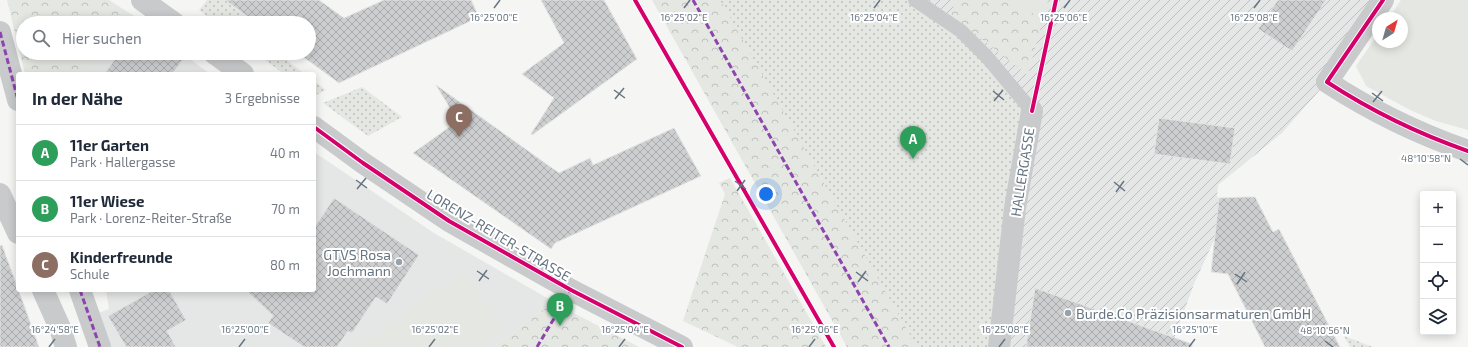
<!DOCTYPE html>
<html lang="de">
<head>
<meta charset="utf-8">
<style>
  body { margin:0; font-family:"Exo 2",sans-serif; background:#f2f2f3; color:#1f2937 }
  .controls { position:absolute; right:12px; bottom:12px; display:grid; overflow:hidden; border-radius:4px; box-shadow:0 2px 10px #0003 }
  .controls button { width:36px; height:36px; display:grid; place-items:center; padding:0; border:0; border-bottom:1px solid #e0e1e3; background:#fff; color:#1f2937; font:20px sans-serif }
  .compass { position:absolute; left:1372px; top:12px; width:36px; height:36px; border-radius:50%; background:#fff; box-shadow:0 2px 10px #0003; rotate:37deg }
  .you { position:absolute; left:766px; top:194px; width:14px; height:14px; margin:-10px; border:3px solid #fff; border-radius:50%; background:#1a73e8; box-shadow:0 0 0 6px #1a73e833 }
  .badge { display:grid; place-items:center; width:26px; height:26px; border-radius:50%; background:#565f6b; color:#fff; font-size:13px; font-weight:700 }
  .pin { position:absolute; translate:-50% -33px; filter:drop-shadow(0 1px 2px #0008) }
  .pin::after { content:''; position:absolute; top:21px; width:14px; height:12px; background:inherit; clip-path:polygon(0 0,100% 0,50% 100%) }
  .list { margin:0; padding:0; list-style:none }
  h2 { display:flex; justify-content:space-between; align-items:center; height:52px; margin:0; padding:0 16px; font-size:17px }
  h2 small { font-size:13px; font-weight:400; color:#747a83 }
  .list li { display:grid; grid-template-columns:26px 1fr auto; gap:12px; align-items:center; box-sizing:border-box; height:56px; padding:0 16px; border-top:1px solid #e0e1e3 }
  .list b { display:block; font-size:15px; white-space:nowrap }
  .list p { margin:0; font-size:13px; white-space:nowrap; color:#747a83 }
  .list em { font-size:13px; font-style:normal; color:#747a83 }
  .icon { flex:none; width:22px; height:22px; fill:none; stroke:currentColor; stroke-width:2; stroke-linecap:round; stroke-linejoin:round }
  .map { position:relative; flex:none; width:1468px; height:347px; overflow:hidden }
  .search { position:absolute; background:#fff; box-shadow:0 2px 10px #0003; left:16px; top:16px; width:300px; height:44px; display:flex; align-items:center; gap:10px; box-sizing:border-box; padding:0 14px; border-radius:22px; color:#747a83; font-size:15px }
  .panel { position:absolute; background:#fff; box-shadow:0 2px 10px #0003; left:16px; top:72px; width:300px; height:220px; border-radius:4px }
  .map>svg:first-child { display:block }
</style>
</head>
<body>
<div class="map">
<svg width="1468" height="347" viewBox="0 0 1468 347">
  <defs>
    <pattern id="industrial-furrows" width="10" height="10" patternUnits="userSpaceOnUse"><rect width="10" height="10" fill="#e5e6e6"/><path d="M-1 1l2-2M0 10L10 0M9 11l2-2" fill="none" stroke="#bdbfc0"/></pattern>
    <pattern id="grass-dots" width="8" height="8" patternUnits="userSpaceOnUse"><rect width="8" height="8" fill="#e4e7e2"/><path d="M2 2h.1M6 6h.1" fill="none" stroke="#bdc0bd" stroke-width="1.8" stroke-linecap="round"/></pattern>
    <pattern id="park-crowns" width="20" height="18" patternUnits="userSpaceOnUse"><rect width="20" height="18" fill="#e4e7e2"/><path d="M2 6a3 3 0 1 1 6 0M12 15a3 3 0 1 1 6 0" fill="none" stroke="#bdc0bd"/></pattern>
    <pattern id="building-cross-hatch" width="8" height="8" patternUnits="userSpaceOnUse"><rect width="8" height="8" fill="#cdcecf"/><path d="M0 0l8 8M0 8l8-8" fill="none" stroke="#aaacad"/></pattern>
  </defs>
  <rect width="100%" height="100%" fill="#f5f5f4"/>
  <!-- built -->
  <path fill="#e5e6e6" d="M103,53H182L210,74H85Z
    M314,152L434,233L554,302L493,347H111L96,314L109,309L106,290H314Z"/>
  <!-- industrial -->
  <path fill="url(#industrial-furrows)" d="M713,0H1383L1327,82L1282,133L1218,185L1217,197L1219,198L1215,238L1194,284L1171,347H909Z"/>
  <!-- grass -->
  <path fill="url(#grass-dots)" d="M207,0H226L248,16L243,23H216L199,10Z
    M713,0H915L939,15L1032,111L999,347H909Z
    M256,53H277L305,74H284Z
    M314,81L326,90L314,96Z
    M362,87L402,117L368,136L323,103Z
    M1344,336L1373,347H1350Z"/>
  <!-- park -->
  <path fill="url(#park-crowns)" d="M7,0H109L134,16L129,23H23V53H103L85,74H25Z
    M652,0H720L917,347H847Z
    M955,0H1048L1028,75L951,15Z
    M730,178L826,347H738L683,321L725,194L719,183Z
    M554,302L562,307L639,347H493Z"/>
  <!-- pitch -->
  <path fill="#e4e7e2" d="M1008,0H1048L1043,19Z
    M1401,0H1468V130L1436,121L1410,110L1366,86L1356,66L1378,34V42H1402V18H1389Z
    M463,271L505,329L480,347H357Z"/>
  <!-- building -->
  <path fill="url(#building-cross-hatch)" stroke="#e4e4e4" d="M225,0H319L344,18L384,0H471L479,17L339,83L298,53H309V23H257Z
    M541,0H604L637,59L532,135L531,134L554,98L522,74L564,43Z
    M1278,0H1326L1292,51L1258,29Z
    M120,53H188L172,74H104Z
    M436,85L559,173L590,158L593,165L674,128L701,176L555,243L551,249L413,153L458,121Z
    M1159,118L1235,128L1230,164L1154,154Z
    M1246,197H1255L1273,232L1279,229L1340,347H1265L1228,274L1211,272L1219,198Z
    M334,198L419,255L387,304L376,297L352,333L348,331L337,347H304L268,323L273,316L246,290H314V228Z
    M2,245L24,305L39,347H0V246Z
    M1035,288L1192,344V347H1026Z
    M154,290H169L186,320L167,331L176,347H126L108,316Z"/>
  <g fill="none" stroke-linecap="round" stroke-linejoin="round">
    <!-- service -->
    <path stroke="#c9cacb" stroke-width="14" d="M915,0L961,31L987,57L1032,111"/>
    <!-- minor -->
    <path stroke="#c9cacb" stroke-width="22" d="M142,0L174,23
      M1383,0L1327,82C1373,112 1416,133 1468,151
      M0,32L18,100
      M214,53L243,74
      M314,127L363,163L449,221L571,290L682,347
      M0,194L18,233
      M43,290L60,328L66,347
      M80,290L100,347
      M999,347L1015,208L1032,111"/>
    <!-- quiet -->
    <path stroke="#8e44ad" stroke-width="3" stroke-dasharray="6 3" stroke-linecap="butt" d="M693,0L889,347
      M0,32L18,100
      M80,290L100,347
      M537,347L571,290"/>
    <defs>
      <path id="cycleway" d="M635,0L834,347
        M1383,0L1327,82C1373,112 1416,133 1468,151
        M1032,111L1056,0
        M314,127L363,163L449,221L571,290L682,347"/>
    </defs>
    <!-- cycleway casing -->
    <use href="#cycleway" stroke="#fff" stroke-width="6"/>
    <!-- cycleway -->
    <use href="#cycleway" stroke="#d6006c" stroke-width="4"/>
  </g>
  <!-- ticks -->
  <path fill="none" stroke="#677582" stroke-width="1.5" d="M494,8L500,0M684,8L690,0M874,8L880,0M1064,8L1070,0M1254,8L1260,0M614,90L625,98M993,91L1004,100M1372,93L1383,101M615,99L624,88M994,101L1003,90M1373,102L1382,91M1460,159L1468,165M356,180L367,188M735,181L746,189M1114,182L1125,191M357,189L366,178M737,191L745,180M1116,192L1124,181M477,271L489,279M856,272L868,281M1235,274L1247,282M479,281L487,270M858,282L866,271M1237,284L1245,272M1325,341L1333,347M49,347L55,339M239,347L245,339M429,347L435,339M619,347L625,339M809,347L815,339M999,347L1005,339M1189,347L1195,339"/>
  <!-- markers -->
  <g fill="#99a2aa" stroke="#fff" stroke-width="1.5">
    <circle cx="399" cy="262" r="4"/>
    <circle cx="1068" cy="313" r="4"/>
  </g>
  <g text-anchor="middle" dominant-baseline="central" stroke-width="4" stroke-linejoin="round" paint-order="stroke">
    <!-- street labels -->
    <g font-size="14" fill="#677582" stroke="#fff">
      <text transform="translate(1022 172) rotate(-81)">HALLERGASSE</text>
      <text transform="translate(499 235) rotate(31)">LORENZ-REITER-STRASSE</text>
    </g>
    <!-- poi labels -->
    <g font-size="14" fill="#677582" stroke="#fff" text-anchor="end">
      <text x="391" y="254">GTVS Rosa<tspan x="391" dy="16">Jochmann</tspan></text>
      <text x="1076" y="313" text-anchor="start">Burde.Co Präzisionsarmaturen GmbH</text>
    </g>
  </g>
  <g font-size="10" text-anchor="middle" fill="#677582" stroke="#fff" stroke-width="4" stroke-linejoin="round" paint-order="stroke">
    <text x="494" y="21">16°25'00"E</text>
    <text x="684" y="21">16°25'02"E</text>
    <text x="874" y="21">16°25'04"E</text>
    <text x="1064" y="21">16°25'06"E</text>
    <text x="1254" y="21">16°25'08"E</text>
    <text x="1426" y="162">48°10'58"N</text>
    <text x="55" y="333">16°24'58"E</text>
    <text x="245" y="333">16°25'00"E</text>
    <text x="435" y="333">16°25'02"E</text>
    <text x="625" y="333">16°25'04"E</text>
    <text x="815" y="333">16°25'06"E</text>
    <text x="1005" y="333">16°25'08"E</text>
    <text x="1195" y="333">16°25'10"E</text>
    <text x="1325" y="334">48°10'56"N</text>
  </g>
</svg>
<div class="controls">
<button>+</button>
<button>−</button>
<button><svg class="icon" aria-label="locate" viewBox="0 0 24 24"><circle cx="12" cy="12" r="6"/><path d="M12 2v4M12 18v4M2 12h4M18 12h4"/></svg></button>
<button><svg class="icon" aria-label="layers" viewBox="0 0 24 24"><path d="M12 4l9 5-9 5-9-5zM3 14l9 5 9-5"/></svg></button>
</div>
<svg class="compass" viewBox="-18 -18 36 36"><path d="M0-13l5 13h-10z" fill="#e53935"/><path d="M0 13l5-13h-10z" fill="#747a83"/></svg>
<div class="you"></div>
<div class="pin badge" style="left:913px;top:159px;background:#2e9e5b">A</div>
<div class="pin badge" style="left:560px;top:326px;background:#2e9e5b">B</div>
<div class="pin badge" style="left:459px;top:137px;background:#8d6e63">C</div>
<div class="search"><svg class="icon" aria-label="search" viewBox="0 0 24 24"><circle cx="10" cy="10" r="6"/><path d="M15 15l6 6"/></svg>Hier suchen</div>
<section class="panel">
<h2>In der Nähe<small>3 Ergebnisse</small></h2>
<ul class="list">
<li><span class="badge" style="background:#2e9e5b">A</span><div><b>11er Garten</b><p>Park · Hallergasse</p></div><em>40 m</em></li>
<li><span class="badge" style="background:#2e9e5b">B</span><div><b>11er Wiese</b><p>Park · Lorenz-Reiter-Straße</p></div><em>70 m</em></li>
<li><span class="badge" style="background:#8d6e63">C</span><div><b>Kinderfreunde</b><p>Schule</p></div><em>80 m</em></li>
</ul>
</section>
</div>
</body>
</html>
